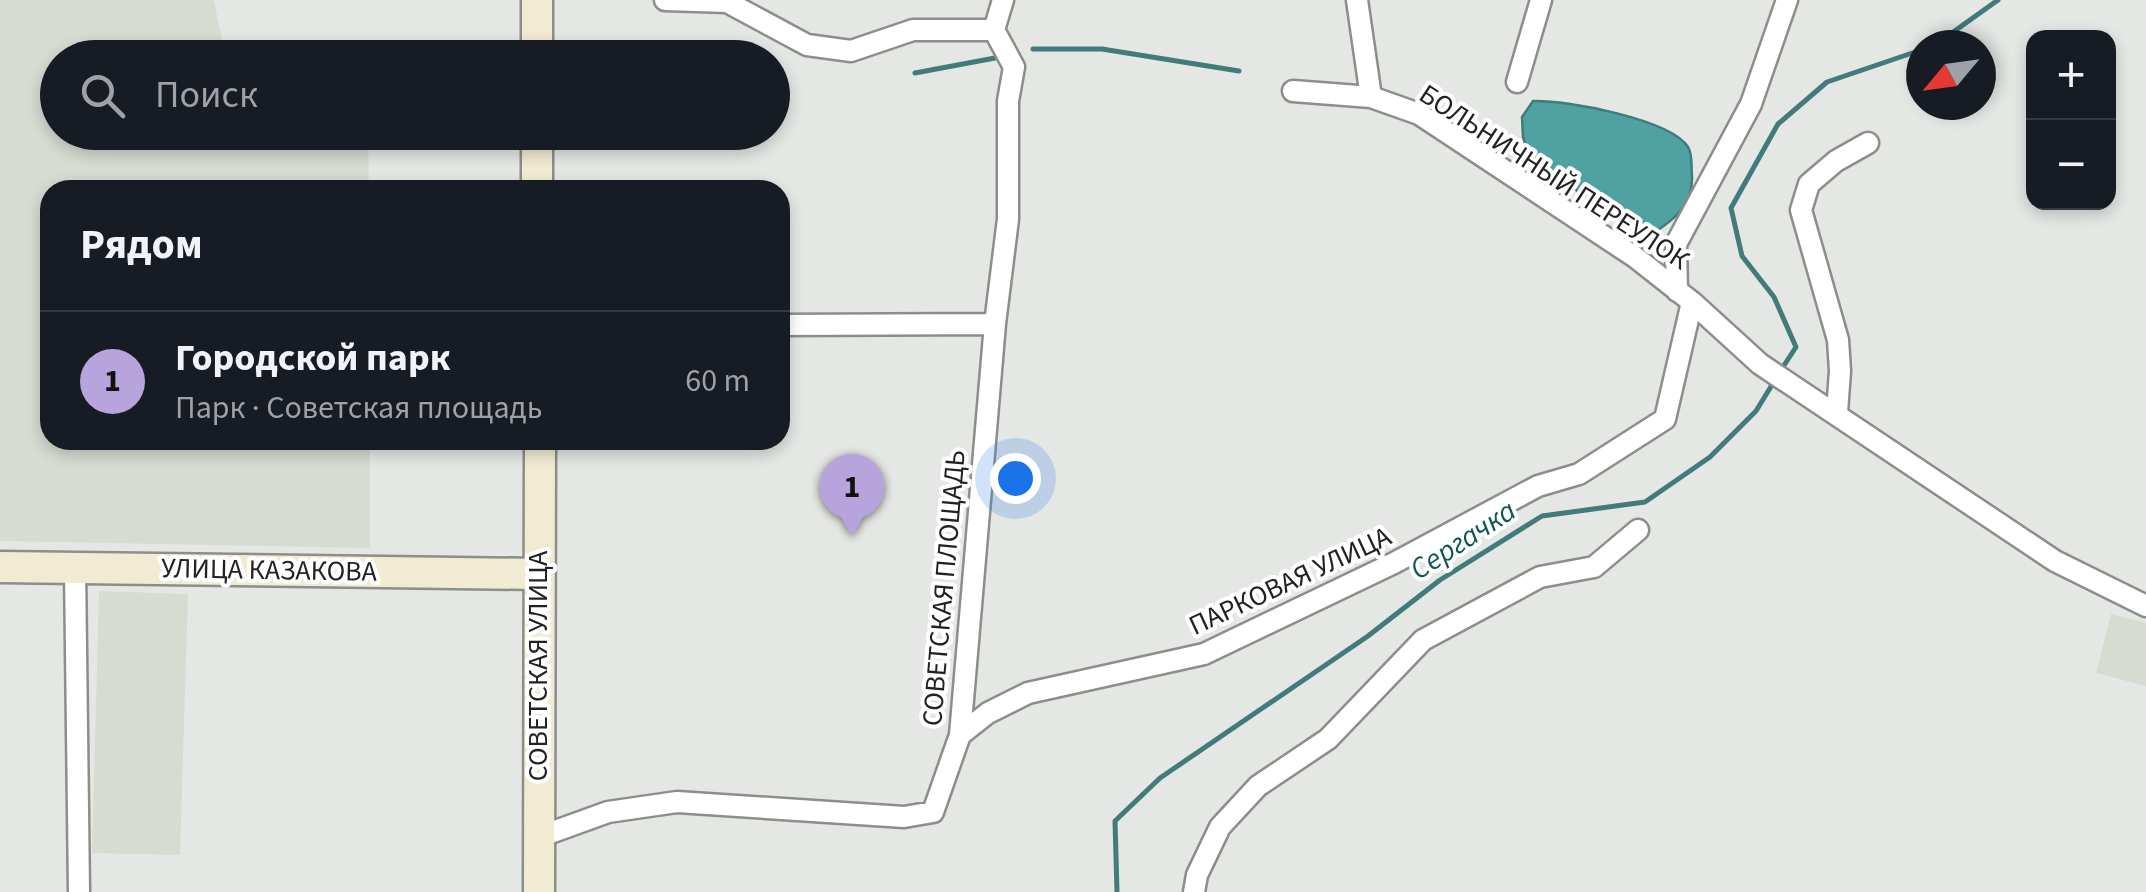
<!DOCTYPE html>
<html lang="ru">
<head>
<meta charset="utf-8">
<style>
  body { margin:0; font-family:"Source Sans 3",sans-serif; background:#20242c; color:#f1f3f6 }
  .controls { position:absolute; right:30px; top:30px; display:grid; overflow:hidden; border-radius:20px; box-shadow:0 5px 15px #0003 }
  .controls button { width:90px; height:90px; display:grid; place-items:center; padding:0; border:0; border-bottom:2px solid #363941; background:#171b24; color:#f1f3f6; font:50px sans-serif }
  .compass { position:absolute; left:1906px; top:30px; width:90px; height:90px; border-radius:50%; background:#171b24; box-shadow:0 5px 15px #0003; rotate:241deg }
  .you { position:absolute; left:1015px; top:478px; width:35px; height:35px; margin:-25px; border:8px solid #fff; border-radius:50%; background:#1a73e8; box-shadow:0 0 0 15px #1a73e833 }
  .badge { display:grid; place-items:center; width:65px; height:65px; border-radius:50%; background:#b7a4dc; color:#111; font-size:32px; font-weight:700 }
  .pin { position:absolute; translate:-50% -82px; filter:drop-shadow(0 2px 5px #0008) }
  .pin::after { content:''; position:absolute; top:52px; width:35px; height:30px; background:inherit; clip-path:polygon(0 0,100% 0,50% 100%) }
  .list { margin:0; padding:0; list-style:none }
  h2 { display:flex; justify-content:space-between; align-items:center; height:130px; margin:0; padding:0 40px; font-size:42px }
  h2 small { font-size:32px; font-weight:400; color:#9ea1a6 }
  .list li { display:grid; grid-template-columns:65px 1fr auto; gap:30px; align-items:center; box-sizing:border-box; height:140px; padding:0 40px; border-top:2px solid #363941 }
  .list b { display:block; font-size:38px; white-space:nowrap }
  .list p { margin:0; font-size:32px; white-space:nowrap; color:#9ea1a6 }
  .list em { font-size:32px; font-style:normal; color:#9ea1a6 }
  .icon { flex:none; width:55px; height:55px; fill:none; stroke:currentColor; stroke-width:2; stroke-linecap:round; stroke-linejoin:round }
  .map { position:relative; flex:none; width:2146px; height:892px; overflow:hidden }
  .search { position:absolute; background:#171b24; box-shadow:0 5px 15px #0003; left:40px; top:40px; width:750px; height:110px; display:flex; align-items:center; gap:25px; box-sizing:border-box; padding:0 35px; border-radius:55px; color:#9ea1a6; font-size:38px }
  .panel { position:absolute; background:#171b24; box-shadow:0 5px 15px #0003; left:40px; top:180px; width:750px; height:270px; border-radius:30px }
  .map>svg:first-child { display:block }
</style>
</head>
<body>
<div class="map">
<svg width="2146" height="892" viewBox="0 0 2146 892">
  <rect width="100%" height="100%" fill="#e5e7e4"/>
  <!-- built -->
  <path fill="#d6dcd2" d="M0,0H214L225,57L58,58V132L368,133L369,190H50V440H370V548L0,541Z
    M99,591L188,594L180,855L92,853Z
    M2111,614L2146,623V686L2096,673Z"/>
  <!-- water -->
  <path fill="#4fa1a2" stroke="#417b7b" stroke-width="2.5" d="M1533,101C1566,100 1670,119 1688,147C1693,155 1691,168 1692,177C1693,204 1675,219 1655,232L1627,228L1615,215L1596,205L1529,155L1523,137L1522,117Z"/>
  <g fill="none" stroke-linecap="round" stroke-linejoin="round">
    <!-- stream -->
    <path stroke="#417b7b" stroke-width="5" d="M1935,45L1998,0
      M1033,49H1102L1239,71
      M915,73L995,58
      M1781,370L1796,347L1774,297L1742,256L1731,208L1778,124L1827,82L1921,50
      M1117,892L1115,821L1160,778L1368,636L1440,580L1542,516L1645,502L1710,457L1756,411L1775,380"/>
    <defs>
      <path id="minor" d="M665,0L727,2L807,45L851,51L913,30H994
        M1357,0L1371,97
        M994,30L1003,0
        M1517,82L1541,0
        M1293,91L1371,97L1419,114L1635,257L1692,302L1760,364L2055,561L2146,606
        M1677,291L1676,244L1751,104L1787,0
        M780,325L995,324L1008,219V101L1014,67L994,30
        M1837,412L1840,371L1838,340L1801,210L1809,184L1836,161L1868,143
        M75,568L79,892
        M960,735L988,713L1028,693L1204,654L1394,563L1538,486L1579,474L1665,419L1692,302
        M539,837L608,812L677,802L904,817L933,812L960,735L995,324
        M1194,892L1197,875L1220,827L1258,786L1328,739L1423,640L1540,577L1594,567L1638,530"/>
      <path id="secondary" d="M537,0V58
        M537,132V190
        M0,567L537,574
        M539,892L540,440"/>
    </defs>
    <!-- minor casing -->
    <use href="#minor" stroke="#8c8e8a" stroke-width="25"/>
    <!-- secondary casing -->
    <use href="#secondary" stroke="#8c8e8a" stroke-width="35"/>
    <!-- minor -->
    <use href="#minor" stroke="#fff" stroke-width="20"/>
    <!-- secondary -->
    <use href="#secondary" stroke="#f1ebd4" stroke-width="30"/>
  </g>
  <g text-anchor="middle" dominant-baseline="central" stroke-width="8" stroke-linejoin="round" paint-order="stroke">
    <!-- street labels -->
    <g font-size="28" fill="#212221" stroke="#fff">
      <text transform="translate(1554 177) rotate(33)">БОЛЬНИЧНЫЙ ПЕРЕУЛОК</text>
      <text transform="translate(269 570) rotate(1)">УЛИЦА КАЗАКОВА</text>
      <text transform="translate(1290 581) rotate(-25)">ПАРКОВАЯ УЛИЦА</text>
      <text transform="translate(944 588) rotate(-85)">СОВЕТСКАЯ ПЛОЩАДЬ</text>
      <text transform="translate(538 666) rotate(-90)">СОВЕТСКАЯ УЛИЦА</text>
    </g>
    <!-- water labels -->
    <g font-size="30" font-style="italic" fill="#0e5758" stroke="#fff">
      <text transform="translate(1463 540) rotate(-33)">Сергачка</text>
    </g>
  </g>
</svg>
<div class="controls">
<button>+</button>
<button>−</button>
</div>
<svg class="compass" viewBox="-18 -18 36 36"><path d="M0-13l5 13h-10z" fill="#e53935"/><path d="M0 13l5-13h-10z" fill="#9ea1a6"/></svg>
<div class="you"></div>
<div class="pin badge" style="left:852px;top:536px">1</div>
<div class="search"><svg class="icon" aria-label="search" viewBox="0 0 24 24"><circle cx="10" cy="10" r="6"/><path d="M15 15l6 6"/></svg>Поиск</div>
<section class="panel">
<h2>Рядом<small></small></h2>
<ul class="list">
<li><span class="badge">1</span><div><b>Городской парк</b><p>Парк · Советская площадь</p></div><em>60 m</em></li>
</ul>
</section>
</div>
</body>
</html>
